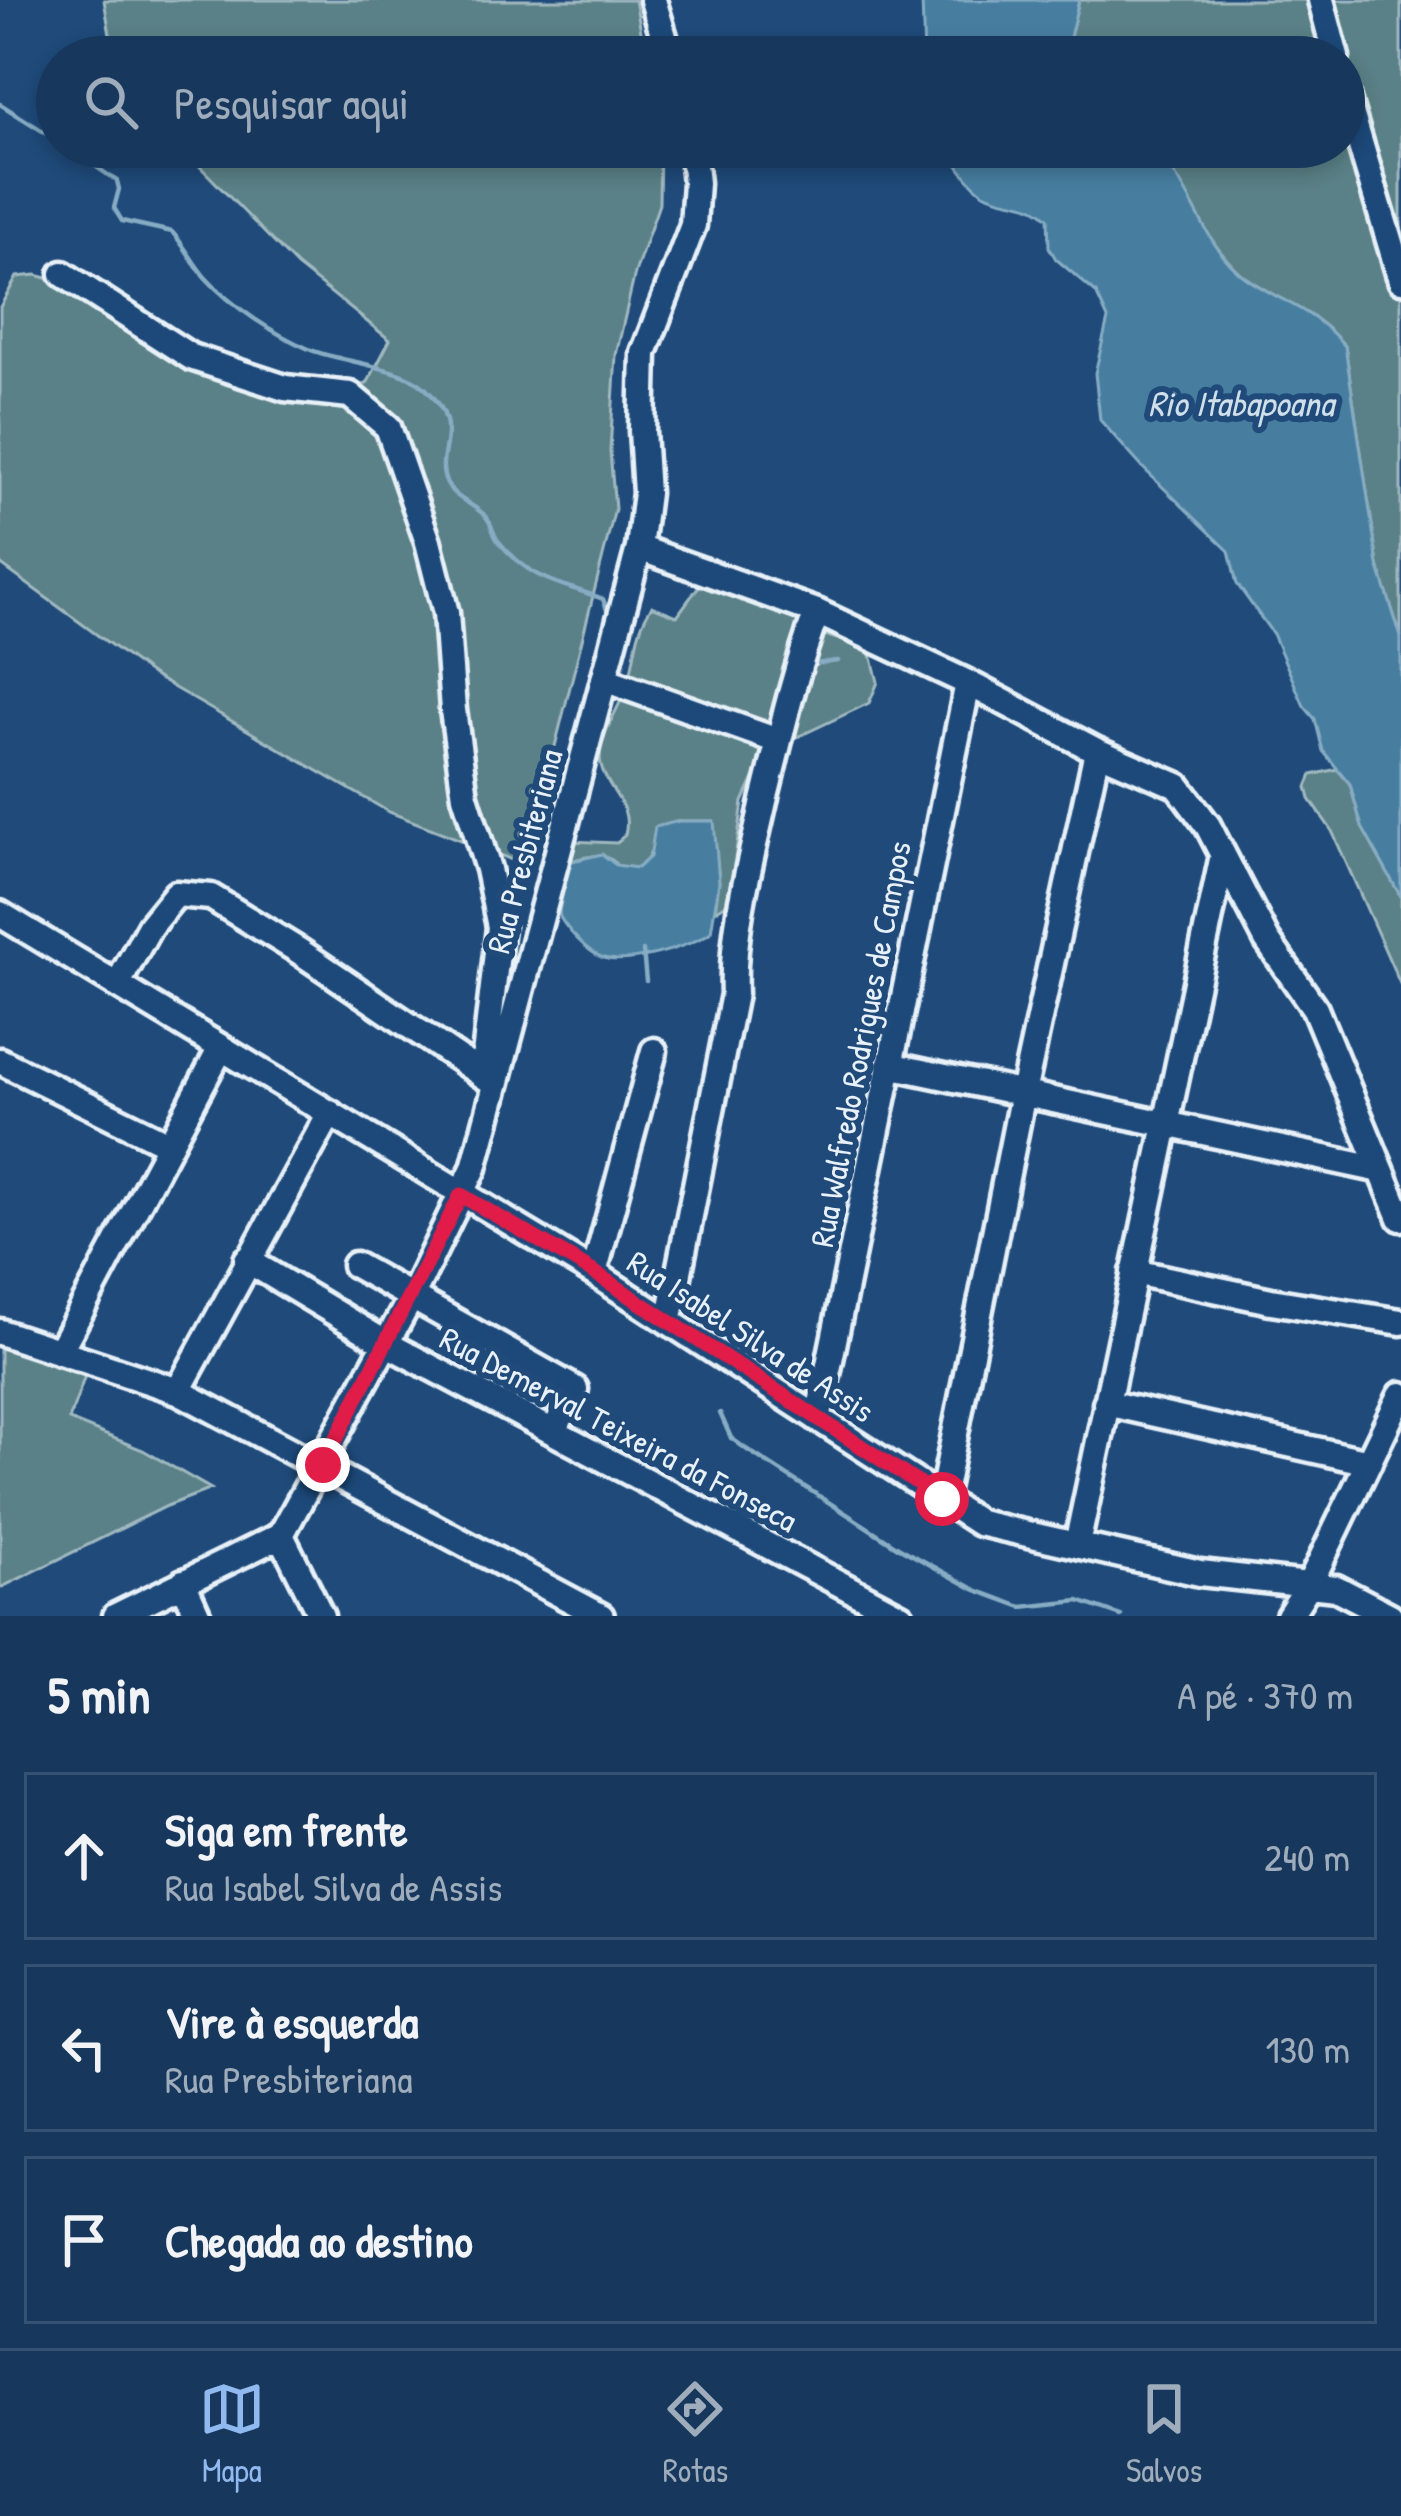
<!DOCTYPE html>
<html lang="pt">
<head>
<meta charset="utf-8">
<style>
  body { margin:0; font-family:"Patrick Hand",sans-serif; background:#244365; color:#f1f3f6 }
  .stop { position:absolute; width:36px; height:36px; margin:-27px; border:9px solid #e11d48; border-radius:50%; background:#fff }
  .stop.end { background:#e11d48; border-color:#fff; box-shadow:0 3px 12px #0008 }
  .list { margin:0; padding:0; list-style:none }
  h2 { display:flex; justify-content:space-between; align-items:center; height:156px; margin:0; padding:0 48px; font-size:51px }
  h2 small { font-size:39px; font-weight:400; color:#9eacbb }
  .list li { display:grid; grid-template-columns:78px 1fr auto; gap:36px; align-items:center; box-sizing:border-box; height:168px; margin:0 24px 24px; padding:0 24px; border:3px solid #365272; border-radius:0px }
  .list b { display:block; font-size:45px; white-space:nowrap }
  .list p { margin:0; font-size:39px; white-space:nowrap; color:#9eacbb }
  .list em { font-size:39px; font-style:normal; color:#9eacbb }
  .icon { flex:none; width:66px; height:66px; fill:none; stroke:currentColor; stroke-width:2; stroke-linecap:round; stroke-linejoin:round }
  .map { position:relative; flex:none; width:1401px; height:1616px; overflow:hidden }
  .search { position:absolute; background:#17385c; box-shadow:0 6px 18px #0003; left:36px; right:36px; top:36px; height:132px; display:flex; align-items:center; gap:30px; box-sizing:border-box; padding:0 42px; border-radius:66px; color:#9eacbb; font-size:45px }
  .sheet { height:732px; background:#17385c }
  nav { display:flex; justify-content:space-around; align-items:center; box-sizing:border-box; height:168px; border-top:3px solid #365272; background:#17385c; font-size:33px; color:#9eacbb }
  nav a { display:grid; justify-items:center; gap:6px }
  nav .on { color:#90b9f0 }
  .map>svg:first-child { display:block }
</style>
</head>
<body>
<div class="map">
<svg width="1401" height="1616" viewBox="0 0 1401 1616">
  <rect width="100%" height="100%" fill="#1f4a7a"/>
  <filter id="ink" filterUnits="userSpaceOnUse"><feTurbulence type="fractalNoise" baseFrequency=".00833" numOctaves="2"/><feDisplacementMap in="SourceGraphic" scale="24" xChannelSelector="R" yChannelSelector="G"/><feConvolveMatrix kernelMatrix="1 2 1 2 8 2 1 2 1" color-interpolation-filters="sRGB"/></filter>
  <g filter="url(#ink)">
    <!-- green -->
    <path fill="#5a8187" stroke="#a1b9c0" stroke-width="3" d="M104,0H635L646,57H114Z
      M1079,0H1401V637L1378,565L1345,346C1311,307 1283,304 1245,277C1215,255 1173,180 1152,147H1344V57H1065Z
      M181,147H660L659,204L635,273L616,355L610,451L615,509L525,865L389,812L152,675L0,564V307L17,277L36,275L58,281L187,350L319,392L367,384L390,340L297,266Z
      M704,579L744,586L819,633L866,649L872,658L878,682L869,703L766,752L743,802L730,894L725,905L715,911L719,882L713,821H679L655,836C652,853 646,872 624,868C606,865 624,865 608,858C596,853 579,858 568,862L570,841L617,843L625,834C633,805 607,791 601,765C595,737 624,704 630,677C636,650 636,629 652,606L677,616Z
      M1337,769L1350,784L1362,827L1401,897V986L1332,831L1310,799L1307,787L1312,775Z
      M0,1332L88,1367L69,1420L143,1450L211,1489L167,1506L0,1588Z"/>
    <!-- water -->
    <path fill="#467ea0" stroke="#87acc3" stroke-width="3" d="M1079,0L1065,57H924L922,0Z
      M945,147H1152C1159,157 1169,166 1176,176C1198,209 1211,252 1245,277C1283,304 1311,307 1345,346L1378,565L1401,637V897L1362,827L1350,784L1323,751L1315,719L1304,706L1273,634L1237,584L1229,551L1142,467L1100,420L1095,373L1108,319L1096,293L1056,259L1049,247L1048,218C1027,198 1006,205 984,193C968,183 956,162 945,147Z
      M679,821H714L719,882L711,932C691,947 624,967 601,957C588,952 567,930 560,917C556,909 569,877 568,862L602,854L616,865L637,868L650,857L655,827Z"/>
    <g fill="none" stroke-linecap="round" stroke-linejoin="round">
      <!-- stream -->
      <path stroke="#87acc3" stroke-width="4.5" d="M0,104L57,140
        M67,147L117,181L119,189L114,208L122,221L172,232C185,246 193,263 205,277C232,307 274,334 311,350C342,362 403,367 425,388C468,428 433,452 446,482C454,500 476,504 487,518C493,526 493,536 500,543C534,583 559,582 603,599L608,613L601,645
        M807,665L838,661
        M643,951L646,981
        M720,1413L731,1438L746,1449L898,1547L976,1590L1022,1607L1079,1601L1121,1616"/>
      <defs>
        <path id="minor" d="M653,0L670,57
          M1321,0L1336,57
          M1344,89L1401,280
          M63,274L191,357L285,388L350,395L388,427L428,542L446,613L453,710L465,796L488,869L500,927L483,1073
          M639,548L817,612L968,683L1097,751L1178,786L1208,826L1267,940L1315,1009L1401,1218
          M604,679L778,741
          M0,914L594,1273L979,1523L1200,1573L1336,1588L1390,1616
          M117,985L150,926L176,894L211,897L299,951L490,1080
          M0,1061L168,1144
          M889,1065L1381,1170
          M247,1260L387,1344L901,1616
          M355,1265L575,1389L554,1431
          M1134,1272L1271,1301L1401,1322
          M594,1273L654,1051
          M669,1322L734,994C731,930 750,864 764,801C780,737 794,674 817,612
          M0,1332L178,1391L601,1616
          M60,1350L221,1048
          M178,1391L330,1113
          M1106,1403L1369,1462
          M818,1419L968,683
          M942,1499L1023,1093L1097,751
          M281,1535L412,1296L474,1168L639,548L646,493L642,431L644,353L693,225L696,183L692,147
          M281,1535L321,1616
          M1077,1545L1223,855
          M183,1582L198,1616
          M116,1616L281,1535
          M1289,1616L1310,1583L1401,1395"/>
      </defs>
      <!-- minor casing -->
      <use href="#minor" stroke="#e8f1f8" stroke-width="33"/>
      <!-- minor -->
      <use href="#minor" stroke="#1f4a7a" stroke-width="24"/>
    </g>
  </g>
  <g fill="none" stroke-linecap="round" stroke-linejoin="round" filter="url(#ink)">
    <!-- route -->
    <path stroke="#e11d48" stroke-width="15" d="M323,1465L461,1195L595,1273L942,1499"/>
  </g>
  <g text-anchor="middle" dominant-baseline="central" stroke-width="12" stroke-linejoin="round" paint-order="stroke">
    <!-- street labels -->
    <g font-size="33" fill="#e8f1f8" stroke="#1f4a7a">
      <text transform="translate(524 851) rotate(-75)">Rua Presbiteriana</text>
      <text transform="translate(860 1044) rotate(-79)">Rua Walfredo Rodrigues de Campos</text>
      <text transform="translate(751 1336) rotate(33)">Rua Isabel Silva de Assis</text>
      <text transform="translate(619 1429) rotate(28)">Rua Demerval Teixeira da Fonseca</text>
    </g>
    <!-- water labels -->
    <g font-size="36" font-style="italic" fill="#d0e0eb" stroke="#1f4a7a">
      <text x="1241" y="402">Rio Itabapoana</text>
    </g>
  </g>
</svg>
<div class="stop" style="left:942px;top:1499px"></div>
<div class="stop end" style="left:323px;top:1465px"></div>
<div class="search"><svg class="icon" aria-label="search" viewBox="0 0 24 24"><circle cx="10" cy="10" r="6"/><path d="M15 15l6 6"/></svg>Pesquisar aqui</div>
</div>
<section class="sheet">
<h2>5 min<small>A pé · 370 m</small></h2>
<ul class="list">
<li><svg class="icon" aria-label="ahead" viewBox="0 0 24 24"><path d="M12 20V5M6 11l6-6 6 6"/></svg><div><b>Siga em frente</b><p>Rua Isabel Silva de Assis</p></div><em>240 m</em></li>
<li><svg class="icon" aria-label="left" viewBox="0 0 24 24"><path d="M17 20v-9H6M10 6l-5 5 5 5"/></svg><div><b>Vire à esquerda</b><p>Rua Presbiteriana</p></div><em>130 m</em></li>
<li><svg class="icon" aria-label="arrive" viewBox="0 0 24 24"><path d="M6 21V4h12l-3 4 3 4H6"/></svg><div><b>Chegada ao destino</b></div></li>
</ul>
</section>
<nav>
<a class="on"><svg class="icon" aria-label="map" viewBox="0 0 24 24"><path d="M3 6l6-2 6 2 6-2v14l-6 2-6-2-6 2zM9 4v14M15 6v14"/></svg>Mapa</a>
<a><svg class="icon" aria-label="directions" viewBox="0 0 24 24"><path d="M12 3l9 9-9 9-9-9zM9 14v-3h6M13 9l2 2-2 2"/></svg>Rotas</a>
<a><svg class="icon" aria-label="saved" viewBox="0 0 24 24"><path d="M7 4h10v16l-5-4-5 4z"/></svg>Salvos</a>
</nav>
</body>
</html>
